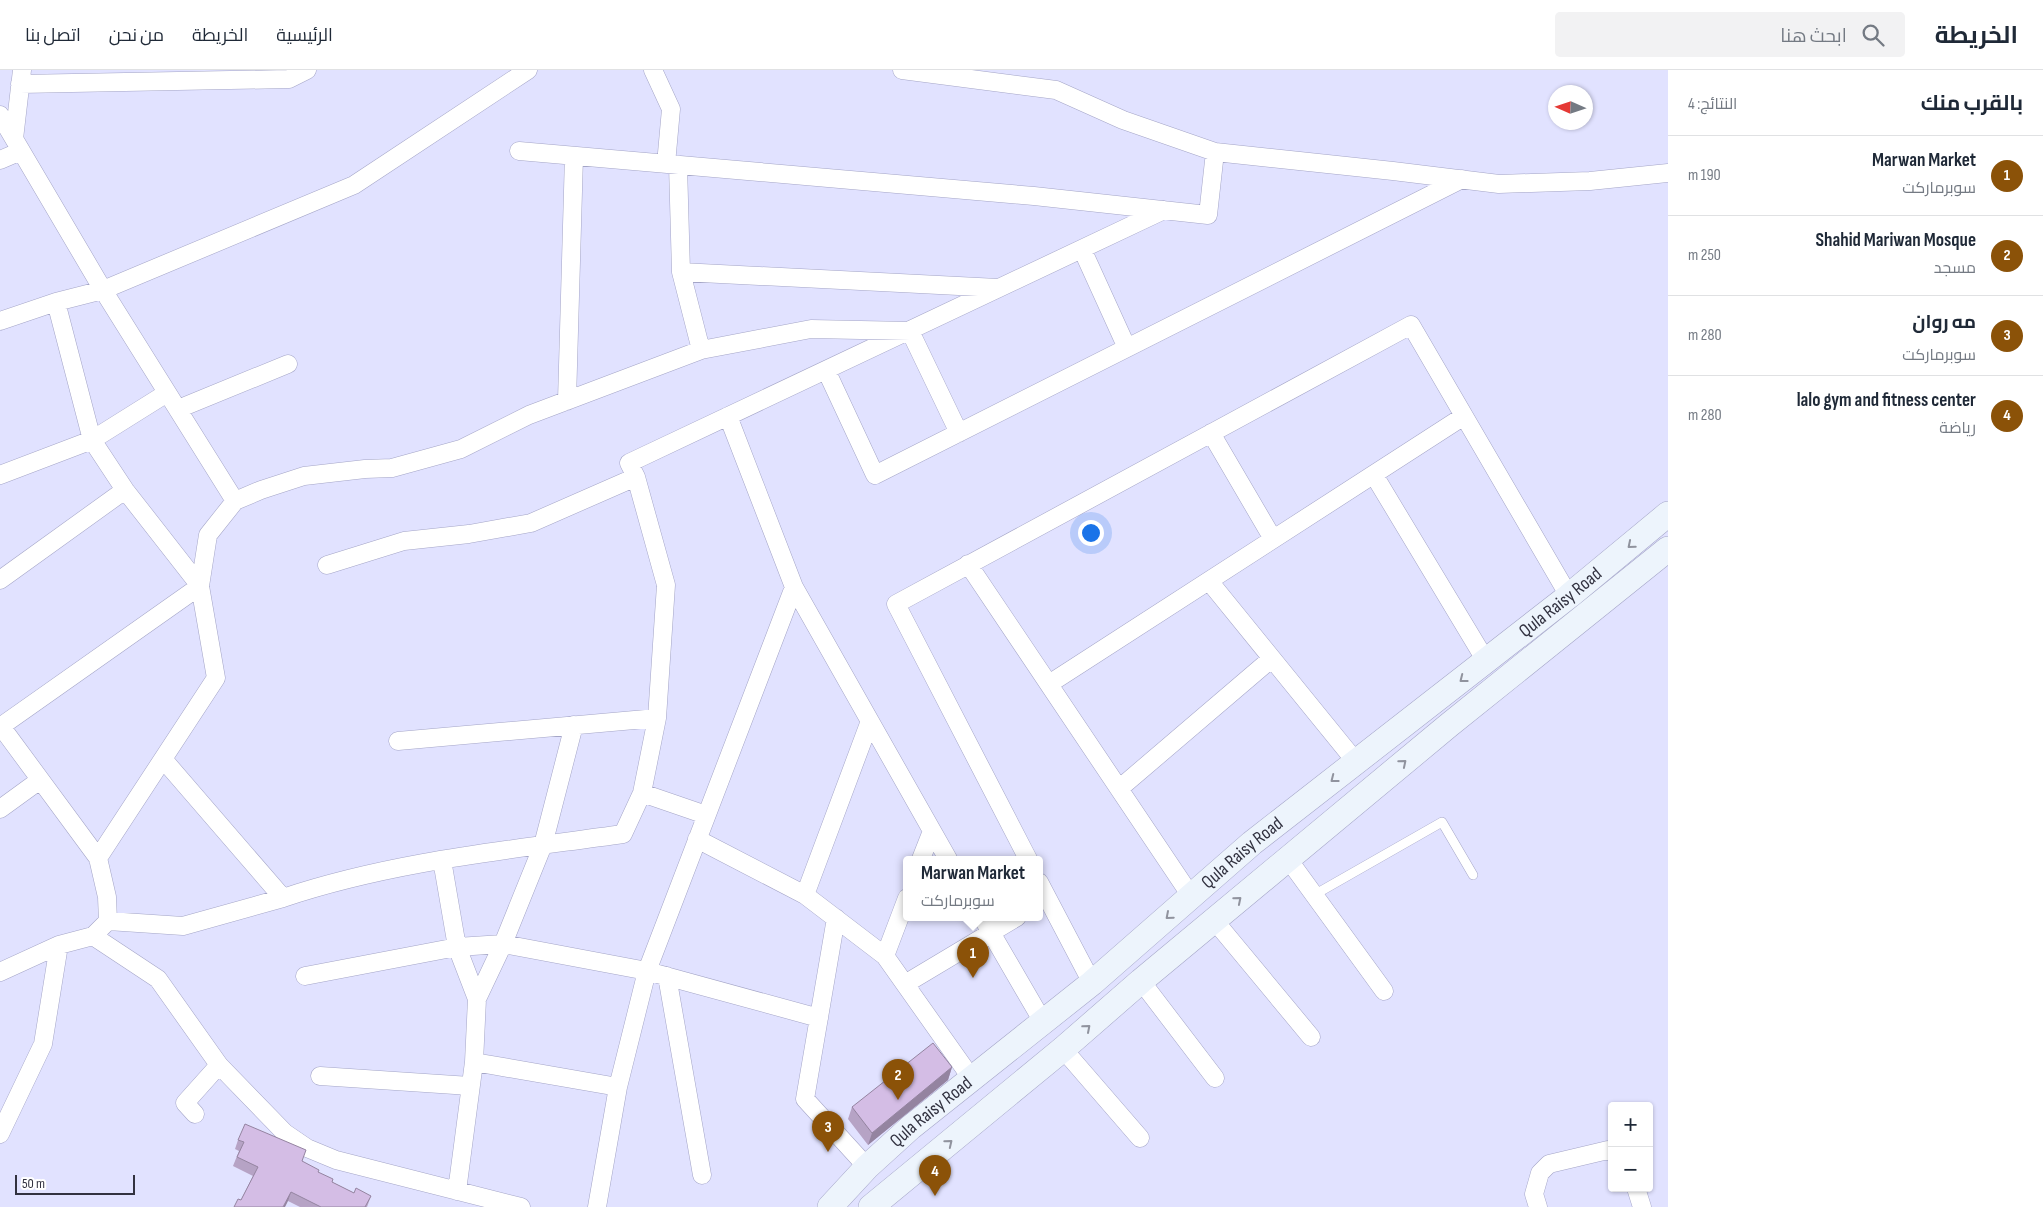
<!DOCTYPE html>
<html lang="ar">
<head>
<meta charset="utf-8">
<style>
  body { margin:0; font-family:"Sofia Sans Condensed",Cairo,sans-serif; background:#f2f2f3; color:#1f2937; direction:rtl }
  .controls { position:absolute; right:15px; bottom:15px; display:grid; overflow:hidden; border-radius:5px; box-shadow:0 1px 4px #0004 }
  .controls button { width:45px; height:45px; display:grid; place-items:center; padding:0; border:0; border-bottom:1px solid #e0e1e3; background:#fff; color:#1f2937; font:25px sans-serif }
  .compass { position:absolute; left:1548px; top:15px; width:45px; height:45px; border-radius:50%; background:#fff; box-shadow:0 1px 4px #0004; rotate:273deg }
  .scale { position:absolute; left:15px; bottom:12px; width:120px; box-sizing:border-box; padding-left:5px; border:2px solid #323240; border-top:0; font-size:14px; line-height:18px; white-space:nowrap; color:#323240; -webkit-text-stroke:4px #fff; paint-order:stroke }
  .you { position:absolute; left:1090px; top:462px; width:18px; height:18px; margin:-12px; border:4px solid #fff; border-radius:50%; background:#1a73e8; box-shadow:0 0 0 8px #1a73e833 }
  .badge { display:grid; place-items:center; width:32px; height:32px; border-radius:50%; background:#8b5208; color:#fff; font-size:16px; font-weight:700 }
  .pin { position:absolute; translate:-50% -41px; filter:drop-shadow(0 1px 2px #0008) }
  .pin::after { content:''; position:absolute; top:26px; width:18px; height:15px; background:inherit; clip-path:polygon(0 0,100% 0,50% 100%) }
  .popup { position:absolute; left:903px; top:786px; width:140px; height:65px; box-sizing:border-box; display:grid; place-content:center; border-radius:5px; background:#fff; filter:drop-shadow(0 1px 4px #0005); font-size:16px; white-space:nowrap; color:#747a83 }
  .popup b { font-size:19px; color:#1f2937 }
  .popup::after { content:''; position:absolute; left:50%; top:100%; margin-left:-10px; border:10px solid transparent; border-top-color:#fff }
  .list { margin:0; padding:0; list-style:none }
  h2 { display:flex; justify-content:space-between; align-items:center; height:65px; margin:0; padding:0 20px; font-size:21px }
  h2 small { font-size:16px; font-weight:400; color:#747a83 }
  .list li { display:grid; grid-template-columns:32px 1fr auto; gap:15px; align-items:center; box-sizing:border-box; height:80px; padding:0 20px; border-top:1px solid #e0e1e3 }
  .list b { display:block; font-size:19px; white-space:nowrap }
  .list p { margin:0; font-size:16px; white-space:nowrap; color:#747a83 }
  .list em { font-size:16px; font-style:normal; color:#747a83 }
  .icon { flex:none; width:28px; height:28px; fill:none; stroke:currentColor; stroke-width:2; stroke-linecap:round; stroke-linejoin:round }
  .map { position:relative; flex:none; width:1668px; height:1137px; overflow:hidden; direction:ltr }
  header { display:flex; align-items:center; gap:30px; box-sizing:border-box; height:70px; padding:0 25px; background:#fff; border-bottom:1px solid #e0e1e3 }
  header strong { font-size:24px }
  nav { display:flex; gap:28px; margin-inline-start:auto; font-size:18px }
  .search { width:350px; height:45px; background:#f2f2f3; display:flex; align-items:center; gap:12px; box-sizing:border-box; padding:0 18px; border-radius:5px; color:#747a83; font-size:19px }
  main { display:flex }
  aside { flex:1; background:#fff }
  .map>svg:first-child { display:block }
</style>
</head>
<body>
<header>
<strong>الخريطة</strong>
<div class="search"><svg class="icon" aria-label="search" viewBox="0 0 24 24"><circle cx="10" cy="10" r="6"/><path d="M15 15l6 6"/></svg>ابحث هنا</div>
<nav><a>الرئيسية</a><a>الخريطة</a><a>من نحن</a><a>اتصل بنا</a></nav>
</header>
<main>
<aside>
<h2>بالقرب منك<small>النتائج: 4</small></h2>
<ul class="list">
<li><span class="badge">1</span><div><b>Marwan Market</b><p>سوبرماركت</p></div><em>190 m</em></li>
<li><span class="badge">2</span><div><b>Shahid Mariwan Mosque</b><p>مسجد</p></div><em>250 m</em></li>
<li><span class="badge">3</span><div><b>مه روان</b><p>سوبرماركت</p></div><em>280 m</em></li>
<li><span class="badge">4</span><div><b>lalo gym and fitness center</b><p>رياضة</p></div><em>280 m</em></li>
</ul>
</aside>
<div class="map">
<svg width="1668" height="1137" viewBox="0 0 1668 1137">
  <rect width="100%" height="100%" fill="#e1e2ff"/>
  <g fill="none" stroke-linecap="round" stroke-linejoin="round">
    <defs>
      <path id="service" d="M1314,825L1442,752L1473,805"/>
      <path id="minor" d="M653,0L671,39L666,94
        M902,0L1056,20L1123,50L1215,82L1393,101L1499,114L1590,111L1668,103
        M20,14L289,9L307,0
        M0,45L103,220L235,431
        M14,69L22,0
        M519,81L1034,126L1208,145L1215,82
        M0,90L21,81
        M678,95L681,202L701,280
        M1082,179L1127,278
        M681,202L998,218
        M56,232L92,370L125,420L200,516L216,608L98,788
        M0,251L56,232L103,220L354,115L528,0
        M826,300L875,405L1462,109
        M567,331L574,86
        M178,339L288,294
        M728,346L794,517L948,789
        M1211,363L1273,469
        M0,405L92,370L167,323
        M1374,405L1486,591
        M968,494L1191,826
        M327,495L404,471L469,464L531,453L636,407
        M0,510L125,420
        M1209,511L1356,692
        M1049,614L1464,346
        M0,655L98,788L107,827L108,851L93,866L59,875L0,902
        M0,657L200,516L208,465L235,431L261,420L304,406L365,399L392,398L461,379L529,345L701,280L811,259L910,261L959,363
        M398,671L657,648
        M163,689L283,828C393,791 510,780 623,764L642,723L657,648L666,515L636,407L629,393L1164,140
        M1120,718L1271,589
        M642,723L706,745
        M0,739L40,710
        M697,769L805,825L885,886L972,1009
        M921,789L932,761
        M1028,789L896,534L1411,255L1569,526
        M1288,789L1384,921
        M442,790L457,877L477,929
        M1039,812L1092,913
        M805,825L870,651
        M982,847L1043,952
        M836,848L805,1029L867,1097
        M1214,850L1311,967
        M108,851L183,856L283,828
        M93,866L158,909L219,995L285,1063L307,1078L336,1090L521,1137
        M885,886L907,828
        M305,906L457,877L503,874L647,901L819,948
        M667,906L702,1105
        M1141,911L1215,1008
        M905,914L1017,847
        M1063,979L1140,1068
        M474,992L618,1017
        M320,1006L470,1016
        M195,1044L185,1033L219,995
        M0,1064L43,974L59,875
        M1636,1118L1642,1137
        M457,1121L474,992L477,929L503,874L543,775L574,655
        M597,1137L618,1017L647,901L794,517
        M1538,1137L1534,1124L1540,1103L1549,1094L1608,1080L1612,1082"/>
      <g id="secondary">
        <path id="s1" d="M830,1137L867,1097L911,1057L1092,913L1252,773L1569,526L1668,444"/>
        <path d="M871,1137L1063,979L1141,911L1449,655L1668,479"/>
      </g>
    </defs>
    <!-- service casing -->
    <use href="#service" stroke="#a4a5c7" stroke-width="10"/>
    <!-- minor casing -->
    <use href="#minor" stroke="#a4a5c7" stroke-width="19"/>
    <!-- secondary casing -->
    <use href="#secondary" stroke="#a4a5c7" stroke-width="26"/>
    <!-- service -->
    <use href="#service" stroke="#fff" stroke-width="9"/>
    <!-- minor -->
    <use href="#minor" stroke="#fff" stroke-width="18"/>
    <!-- secondary -->
    <use href="#secondary" stroke="#edf4fc" stroke-width="25"/>
  </g>
  <!-- wall -->
  <path fill="#b6a3c5" d="M952,997L948,1010L868,1075L848,1049L852,1037Z
    M238,1070L302,1091L332,1112L354,1123L371,1126L367,1137H300L288,1131L241,1130L253,1106L233,1096L239,1081L235,1079Z"/>
  <!-- shaded-wall -->
  <path fill="#9484a0" d="M952,997L948,1010L868,1075L872,1063Z
    M291,1122L288,1131L285,1137H283Z"/>
  <!-- building -->
  <path fill="#d4bde5" stroke="#9484a0" d="M933,973L952,997L872,1063L852,1037Z
    M245,1054L306,1080L302,1091L319,1100L318,1102L333,1109L332,1112L354,1123L356,1118L371,1126L365,1137H321L291,1122L283,1137H234L238,1129L241,1130L258,1097L237,1087L244,1072L238,1070Z"/>
  <!-- one-way arrows -->
  <defs><path id="oneway-chevron" d="M-2-3.5L2.5 0L-2 3.5" fill="none" stroke-width="1.6" stroke-linecap="round" stroke-linejoin="round" transform="scale(1.25)"/></defs>
  <g stroke="#90939e">
    <use href="#oneway-chevron" transform="translate(1631 475) rotate(140)"/>
    <use href="#oneway-chevron" transform="translate(1463 609) rotate(142)"/>
    <use href="#oneway-chevron" transform="translate(1403 693) rotate(-40)"/>
    <use href="#oneway-chevron" transform="translate(1334 709) rotate(142)"/>
    <use href="#oneway-chevron" transform="translate(1238 830) rotate(-40)"/>
    <use href="#oneway-chevron" transform="translate(1169 846) rotate(139)"/>
    <use href="#oneway-chevron" transform="translate(1087 958) rotate(-41)"/>
    <use href="#oneway-chevron" transform="translate(949 1073) rotate(-39)"/>
  </g>
  <g text-anchor="middle" dominant-baseline="central" stroke-width="4" stroke-linejoin="round" paint-order="stroke">
    <!-- street labels -->
    <g font-size="19" fill="#323240" stroke="#fff">
      <text stroke="none"><textPath href="#s1" startOffset="949">Qula Raisy Road</textPath></text>
      <text stroke="none"><textPath href="#s1" startOffset="544">Qula Raisy Road</textPath></text>
      <text stroke="none"><textPath href="#s1" startOffset="139">Qula Raisy Road</textPath></text>
    </g>
  </g>
</svg>
<div class="controls">
<button>+</button>
<button>−</button>
</div>
<svg class="compass" viewBox="-18 -18 36 36"><path d="M0-13l5 13h-10z" fill="#e53935"/><path d="M0 13l5-13h-10z" fill="#747a83"/></svg>
<div class="scale">50 m</div>
<div class="you"></div>
<div class="pin badge" style="left:973px;top:908px">1</div>
<div class="popup"><b>Marwan Market</b>سوبرماركت</div>
<div class="pin badge" style="left:898px;top:1030px">2</div>
<div class="pin badge" style="left:828px;top:1082px">3</div>
<div class="pin badge" style="left:935px;top:1126px">4</div>
</div>
</main>
</body>
</html>
